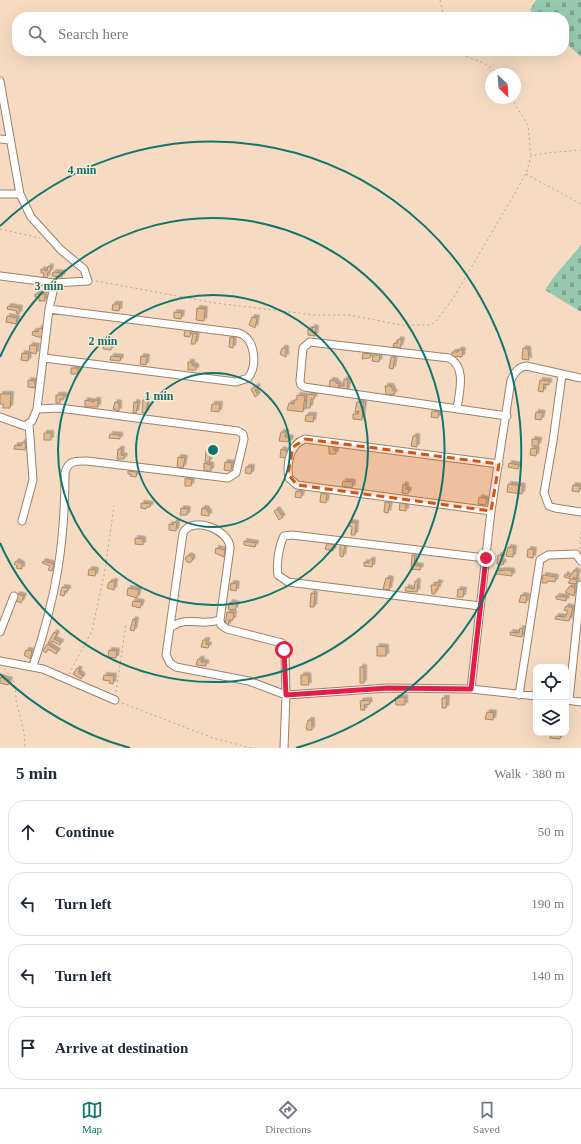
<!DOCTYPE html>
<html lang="en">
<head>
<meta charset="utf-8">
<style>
  body { margin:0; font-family:Georgia,serif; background:#f6f6f7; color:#1f2937 }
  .controls { position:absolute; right:12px; bottom:12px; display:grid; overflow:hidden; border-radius:8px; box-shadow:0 4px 16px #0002 }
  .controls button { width:36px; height:36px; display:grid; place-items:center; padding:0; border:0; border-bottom:1px solid #e0e1e3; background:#fff; color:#1f2937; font:20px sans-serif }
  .compass { position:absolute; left:485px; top:68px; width:36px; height:36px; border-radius:50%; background:#fff; box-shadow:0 4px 16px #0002; rotate:155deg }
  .stop { position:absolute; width:12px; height:12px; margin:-9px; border:3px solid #e11d48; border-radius:50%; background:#fff }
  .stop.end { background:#e11d48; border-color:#fff; box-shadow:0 1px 4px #0008 }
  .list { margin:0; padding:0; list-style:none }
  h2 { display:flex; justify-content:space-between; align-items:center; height:52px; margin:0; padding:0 16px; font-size:17px }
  h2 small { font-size:13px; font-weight:400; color:#747a83 }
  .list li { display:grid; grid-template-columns:26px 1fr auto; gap:12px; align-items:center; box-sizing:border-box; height:64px; margin:0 8px 8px; padding:0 8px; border:1px solid #e0e1e3; border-radius:16px }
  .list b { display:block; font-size:15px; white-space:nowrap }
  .list em { font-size:13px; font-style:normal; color:#747a83 }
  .icon { flex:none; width:22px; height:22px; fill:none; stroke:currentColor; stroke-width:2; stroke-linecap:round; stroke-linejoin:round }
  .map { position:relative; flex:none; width:581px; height:748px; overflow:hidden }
  .search { position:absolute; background:#fff; box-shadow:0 4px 16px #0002; left:12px; right:12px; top:12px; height:44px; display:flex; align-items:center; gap:10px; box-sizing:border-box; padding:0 14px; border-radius:16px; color:#747a83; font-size:15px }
  .sheet { height:340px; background:#fff }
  nav { display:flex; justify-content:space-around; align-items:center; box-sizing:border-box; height:56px; border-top:1px solid #e0e1e3; background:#fff; font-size:11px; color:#747a83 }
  nav a { display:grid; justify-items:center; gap:2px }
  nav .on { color:#0f766e }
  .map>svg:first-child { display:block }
</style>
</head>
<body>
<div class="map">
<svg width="581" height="748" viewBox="0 0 581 748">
  <defs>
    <pattern id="cemetery-stones" width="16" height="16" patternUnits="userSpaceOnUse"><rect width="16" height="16" fill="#97c9b1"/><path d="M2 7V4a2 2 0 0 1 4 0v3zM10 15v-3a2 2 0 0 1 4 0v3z" fill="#7ca490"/></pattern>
    <filter id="shadow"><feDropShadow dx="2.5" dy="-2.5" stdDeviation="0" flood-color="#0004"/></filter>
  </defs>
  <rect width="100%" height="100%" fill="#f6dbc2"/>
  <!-- cemetery -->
  <path fill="url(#cemetery-stones)" d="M536,0H581V57L564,41V17H537L530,10Z
    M581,245V312L545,290L553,278Z"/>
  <!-- building -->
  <path fill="#e6b98d" stroke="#a28a72" filter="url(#shadow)" d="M48,266L51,267L50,272H48L47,278L43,277L44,273H41V269L47,271Z
    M53,272L63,273L62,277L52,276Z
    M35,294H45V301H39V297H35Z
    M113,304H120L119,311L112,310Z
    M8,306L20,308L19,314L16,313L17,311L7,309Z
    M197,308L205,309L204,321L196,320Z
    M174,312L182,313L181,319L174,318Z
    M7,316L17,318L16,324L6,322Z
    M252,317L257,318L255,328L249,325Z
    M312,327L316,328L315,336L308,335V329L312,330Z
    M39,328L44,329L42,338L32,335L33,331L38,332Z
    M185,330L191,331L190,337L184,336Z
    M193,333L197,334L195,344H191Z
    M230,337L234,338L233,348L229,347Z
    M398,339L402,340L400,348L393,346L394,343L397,344Z
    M104,340L112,341L111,350L103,349Z
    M30,345L37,346L36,354L29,352Z
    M282,348H286V357L280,354Z
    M523,348L528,349L529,360L522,359Z
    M458,350H463L462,357L452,356V352H458Z
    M22,353L29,354L28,361L21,360Z
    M363,353L371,354L370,358L362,359Z
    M373,355H380L379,362L372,361Z
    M111,356L121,357L120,361L110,360Z
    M141,356L147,357L146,365L140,364Z
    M391,357H395L393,369L389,368Z
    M188,362H192V365L196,366V370H188Z
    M71,368H78V374H71Z
    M344,379L348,380L347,391L339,390L340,385L344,386Z
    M28,380L35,381V388L28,387Z
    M330,380L336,381V383L339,384L338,390L329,388Z
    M540,380L549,381V385L544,384L543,392L538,391Z
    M257,386L258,388L255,390L258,395L255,397L251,389Z
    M385,386H391L395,394L386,395Z
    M0,394H11L10,408H3V404H0Z
    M307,394L315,395L314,399H311L310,408H306Z
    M56,395H64V399H60V403H56Z
    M297,395L305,396L303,412L287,410L289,403L294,404V400H297Z
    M85,400L94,402V400H98V407H85Z
    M143,400H148L146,413H142Z
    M115,402L119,403V411L113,409Z
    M134,402L138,403L136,413H133Z
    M357,402L364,403L362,420L353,419V414H358L359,411L355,412Z
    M212,404H220L219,412L211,411Z
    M432,411L439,412L438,418L431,417Z
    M536,412L543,413L541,420L535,419Z
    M306,415H314L313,422L305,421Z
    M281,432H286L285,437L291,438L290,442L279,441Z
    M44,433H51V440H44Z
    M110,434L120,435V439L109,438Z
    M413,436H417V447L411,446Z
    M532,439L539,440L538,446H532Z
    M22,442L26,443L25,450L14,449L15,445L21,446Z
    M329,446L334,447V450H336V454H329Z
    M531,448L537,449L536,456L530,455Z
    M118,449H122L121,455L125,456L124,459H117Z
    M281,449L287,451L286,458L280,457Z
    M206,451L211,452L209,462H205Z
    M178,457L185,458L183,468L177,467Z
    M225,462L232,463L231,471L224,470Z
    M204,463L211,465V471H204Z
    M509,463L519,465L518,469L508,467Z
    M246,467H252L251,474L245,473Z
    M128,471L137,472L136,477L130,476L131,474H128Z
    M185,478L192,480L191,486H185Z
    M343,481L353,482L352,488L342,486Z
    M403,484L406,485V489L409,490L408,494L402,493Z
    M508,484L523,486L522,494L507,492Z
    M573,485L580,486L579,492L572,491Z
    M296,491L302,492L301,498L295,497Z
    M321,493L327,494L326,503L320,502Z
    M479,497L487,499L486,505L478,504Z
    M385,502L390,503L388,513L384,512Z
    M141,503L151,504L150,507H147L146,509L141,508Z
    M400,503L406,504V511L399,510Z
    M181,508L188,509L187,515H180Z
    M202,508L207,509V511L209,512V516L201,515Z
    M277,509L283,517L279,520L274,511Z
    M174,522L177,523L176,531L169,530V524L173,525Z
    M349,522L356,523L355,535H351L352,527L349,526Z
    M135,538L143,539V545L135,544Z
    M244,541L256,543L255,547L244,545Z
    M327,543L334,545L333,551L325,549Z
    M340,543L345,544L343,557L340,556Z
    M508,547L514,548L513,557L506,556Z
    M216,548L225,550L224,557L215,553Z
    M528,549L534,550L533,558L527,557Z
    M412,555H415L414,565L421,566L420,570L411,569Z
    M498,555L502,556L501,562H504L503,565L497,564Z
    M185.5 559a3.5 3.5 0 1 1 7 0a3.5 3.5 0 1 1-7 0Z
    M369,560H373L372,567L364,566V562L369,563Z
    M16,561L22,564V569L16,568L17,566L14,564Z
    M43,561L54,564L52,571L48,570L50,566L42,563Z
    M89,569L96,570L95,576L88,575Z
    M507,570L512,571V576L496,574V571Z
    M574,570L578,572L576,579L574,577L572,579L577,580L576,584L568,583L571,579L564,577L565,574L570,577Z
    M543,575L556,577L555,582L548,581L547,583H542Z
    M386,578L391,579L389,590L383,589Z
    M112,581H115L114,590L107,588L109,582H112Z
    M415,581H418L417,592L405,591L406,587L414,589Z
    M436,582L440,583V585H438V589H436L435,594H432L431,585H436Z
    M231,583L237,584L236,591L230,590Z
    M570,586L575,588L574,596L565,592Z
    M62,587L68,588V591H65L64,596L60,595Z
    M128,588L139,590L137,598L127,595Z
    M458,589L464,590L463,597H457Z
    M311,593L315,594L314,607H310Z
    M17,594L24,596L21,603L15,600Z
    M521,595L527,596L526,603L519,602Z
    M556,596L567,597L566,601L556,599Z
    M133,601L142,602L140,608L132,606Z
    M230,602L237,604L235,610L228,609Z
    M566,606L573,608L569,621L555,619L556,616L565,617L568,611L564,610Z
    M227,612L234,613L233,620H229L228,626L225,625Z
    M133,619L136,620L134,631L130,630Z
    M520,628L523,629L522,637L510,635V632L519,633Z
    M54,632L57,634L54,639L61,642L60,645L52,641L50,644L48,643Z
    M203,640H207L206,644L209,645L208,648L201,647Z
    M47,644L58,651L56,654L48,649L46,653L43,651Z
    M377,646L386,647V656H377Z
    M26,650L32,651L30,659L24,655Z
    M109,650L117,651L116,658L108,657Z
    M198,659H202L201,662H206V666L196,665Z
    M360,667H364V683H360Z
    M77,668L80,670L78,672L83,676L81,679L73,674Z
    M104,675L114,676L113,684L109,683L110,681L103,680Z
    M301,675H308L309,685H301Z
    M0,677L10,680L8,685L0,683Z
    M405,697V705H396L395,698Z
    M442,698H447L446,708H442Z
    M369,700L370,704L364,705L365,710H361L360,701Z
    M487,712L494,713L493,720L485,719Z
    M308,720H312V730H307L306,728Z
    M551,733H561L560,739L550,738Z"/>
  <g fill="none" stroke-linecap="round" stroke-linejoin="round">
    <defs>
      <path id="minor" d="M0,81L20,194L31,217L61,250L84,269L88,281L55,283L0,276
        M0,139L10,140
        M0,194H20
        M44,358L236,382L248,378C258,365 255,338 239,333L49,309
        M562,375L553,441L544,493L549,506L555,508L581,512
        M457,409C459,393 467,367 449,358L310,342L303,348L300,381L301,385L304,387L507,416
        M0,417L25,426L32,421L37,409L49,309L55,283
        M491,511L297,485L289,478C286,464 290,444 305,439L499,464
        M22,521L33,480L29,424
        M480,606L288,582L278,575C276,565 279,545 284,536L292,535L485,558
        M171,627C190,615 199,627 220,620L230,548C230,530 192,515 183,533L166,655L170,663L176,667L249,681L286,695L285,656L282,643L227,629L221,625L220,620
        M0,632L14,596
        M0,661L43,669L115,700
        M33,666C56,598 65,544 65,473C68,460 76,461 87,461L228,478L236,473L244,439L243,434L238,431L59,408L37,409
        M471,689L491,511L511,380C515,372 517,368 526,366L581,378
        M519,695L540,560L548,555L576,554L581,561
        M566,700L581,702
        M569,700L581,585
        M284,748L286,695L388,688L471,689L536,696"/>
    </defs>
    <!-- minor casing -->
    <use href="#minor" stroke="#9a826b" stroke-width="9"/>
    <!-- path -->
    <path stroke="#bca692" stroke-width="1" stroke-dasharray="2 3" stroke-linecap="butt" d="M440,0L444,17
      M458,51C470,62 485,58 496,74
      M511,98L528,125L531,156
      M526,174L581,204
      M0,229L40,238
      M96,281L215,303L315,315H349L401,325H431L436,321L454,297L526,174L531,156L546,153L581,150
      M580,549L581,529
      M4,669L13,679L15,685L16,700L24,732L25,748
      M69,674L92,631L105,570L114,506
      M116,692L126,624
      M122,703L213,738L251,748"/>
    <!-- minor -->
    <use href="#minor" stroke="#fff" stroke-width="7"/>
  </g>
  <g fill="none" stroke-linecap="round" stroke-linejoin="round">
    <!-- route -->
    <path stroke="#e11d48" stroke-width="5" d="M284,650L286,695L388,688L471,689L486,558"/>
  </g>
  <!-- marked area -->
  <path fill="#d6550e" fill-opacity="0.2" stroke="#d6550e" stroke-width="3" stroke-dasharray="8 5" stroke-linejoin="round" d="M305,439L499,464L491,511L297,485L288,474L293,447Z"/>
  <!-- distance rings -->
  <g fill="none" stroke="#0f766e" stroke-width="2">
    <circle cx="213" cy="450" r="77"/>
    <circle cx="213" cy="450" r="155"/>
    <path d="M0 357A232 232 0 1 1 0 543"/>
    <path d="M130 748A309 309 0 0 1 0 674M0 226A309 309 0 1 1 296 748"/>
  </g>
  <circle cx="213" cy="450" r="6" fill="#0f766e" stroke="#ffead5" stroke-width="2"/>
  <g font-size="12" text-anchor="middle" font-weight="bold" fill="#0f766e" stroke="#ffead5" stroke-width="3" stroke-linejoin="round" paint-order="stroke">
    <text x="82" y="174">4 min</text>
    <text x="49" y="290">3 min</text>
    <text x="103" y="345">2 min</text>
    <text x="159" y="400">1 min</text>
  </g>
</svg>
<div class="controls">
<button><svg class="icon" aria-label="locate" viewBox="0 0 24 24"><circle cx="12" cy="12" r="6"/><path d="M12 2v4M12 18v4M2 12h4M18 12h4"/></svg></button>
<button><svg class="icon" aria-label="layers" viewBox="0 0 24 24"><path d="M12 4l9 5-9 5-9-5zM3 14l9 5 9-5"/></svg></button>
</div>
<svg class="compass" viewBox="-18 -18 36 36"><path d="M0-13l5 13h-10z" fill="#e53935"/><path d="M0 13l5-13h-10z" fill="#747a83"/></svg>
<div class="stop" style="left:284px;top:650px"></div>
<div class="stop end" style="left:486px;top:558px"></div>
<div class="search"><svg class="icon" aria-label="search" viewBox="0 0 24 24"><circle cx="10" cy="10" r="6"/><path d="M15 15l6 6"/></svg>Search here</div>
</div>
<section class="sheet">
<h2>5 min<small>Walk · 380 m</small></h2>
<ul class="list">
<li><svg class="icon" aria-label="ahead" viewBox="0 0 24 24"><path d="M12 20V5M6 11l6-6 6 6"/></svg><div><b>Continue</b></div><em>50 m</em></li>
<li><svg class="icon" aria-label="left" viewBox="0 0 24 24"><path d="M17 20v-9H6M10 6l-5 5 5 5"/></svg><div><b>Turn left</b></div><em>190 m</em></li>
<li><svg class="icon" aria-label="left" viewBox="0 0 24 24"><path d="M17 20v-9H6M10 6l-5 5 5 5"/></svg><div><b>Turn left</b></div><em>140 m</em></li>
<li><svg class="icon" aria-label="arrive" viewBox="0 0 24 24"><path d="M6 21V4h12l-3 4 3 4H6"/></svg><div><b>Arrive at destination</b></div></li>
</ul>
</section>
<nav>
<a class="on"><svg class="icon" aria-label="map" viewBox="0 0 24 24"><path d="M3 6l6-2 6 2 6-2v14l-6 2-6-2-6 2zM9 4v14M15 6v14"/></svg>Map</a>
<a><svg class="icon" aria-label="directions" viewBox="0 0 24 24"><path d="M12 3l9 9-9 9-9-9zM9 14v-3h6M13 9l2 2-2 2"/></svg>Directions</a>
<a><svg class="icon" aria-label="saved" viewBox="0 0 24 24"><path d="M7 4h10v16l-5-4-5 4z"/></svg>Saved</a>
</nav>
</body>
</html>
